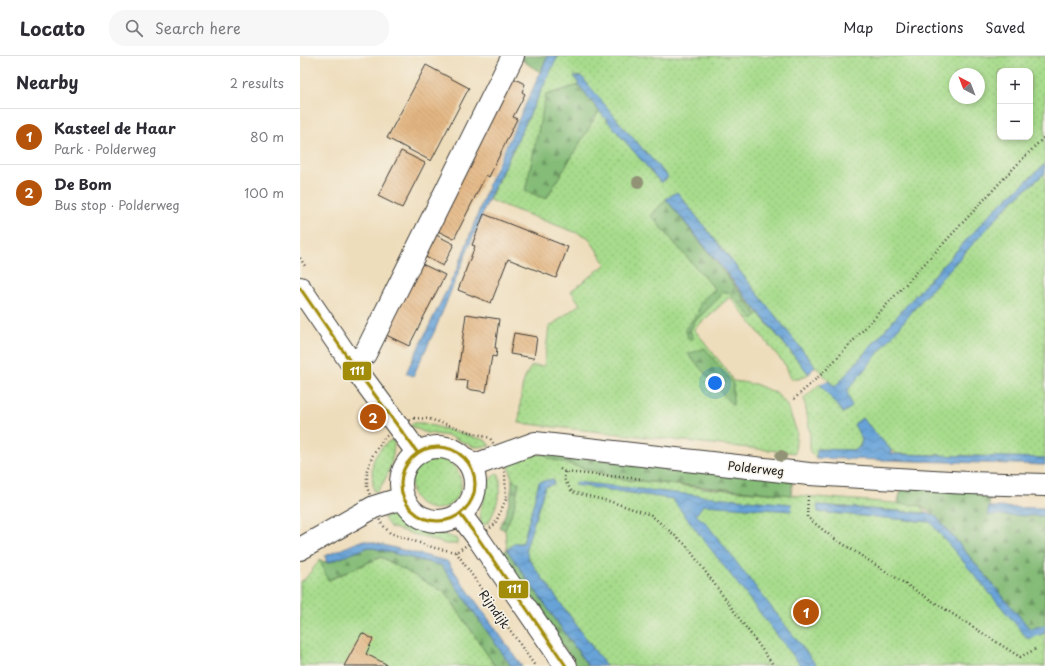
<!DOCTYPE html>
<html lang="en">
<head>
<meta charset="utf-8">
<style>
  body { margin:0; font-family:"Playpen Sans",sans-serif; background:#f7f7f7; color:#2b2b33 }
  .controls { position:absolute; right:12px; top:12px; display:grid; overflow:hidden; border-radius:8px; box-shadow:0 2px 6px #0003 }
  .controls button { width:36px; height:36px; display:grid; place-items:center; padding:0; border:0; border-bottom:1px solid #e1e1e2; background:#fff; color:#2b2b33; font:20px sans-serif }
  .compass { position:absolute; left:649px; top:12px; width:36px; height:36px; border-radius:50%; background:#fff; box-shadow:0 2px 6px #0003; rotate:318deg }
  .you { position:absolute; left:415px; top:327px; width:14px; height:14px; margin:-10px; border:3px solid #fff; border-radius:50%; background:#1a73e8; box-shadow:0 0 0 6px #1a73e833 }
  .badge { display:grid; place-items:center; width:26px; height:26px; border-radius:50%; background:#b45309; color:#fff; font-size:13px; font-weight:700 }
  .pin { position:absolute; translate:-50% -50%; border:2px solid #fff; box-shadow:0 1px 4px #0006 }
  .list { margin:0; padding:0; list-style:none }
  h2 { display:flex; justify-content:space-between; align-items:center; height:52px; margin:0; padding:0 16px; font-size:17px }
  h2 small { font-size:13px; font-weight:400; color:#7c7c81 }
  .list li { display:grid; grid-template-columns:26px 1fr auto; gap:12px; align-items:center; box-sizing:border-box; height:56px; padding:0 16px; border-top:1px solid #e1e1e2 }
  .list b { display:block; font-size:15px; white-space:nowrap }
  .list p { margin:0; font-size:13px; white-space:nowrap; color:#7c7c81 }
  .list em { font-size:13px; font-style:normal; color:#7c7c81 }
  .icon { flex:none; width:22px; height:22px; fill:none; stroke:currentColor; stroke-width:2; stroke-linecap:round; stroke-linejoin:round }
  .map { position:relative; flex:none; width:745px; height:610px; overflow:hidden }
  header { display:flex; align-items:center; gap:24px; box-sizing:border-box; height:56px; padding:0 20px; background:#fff; border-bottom:1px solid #e1e1e2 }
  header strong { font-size:19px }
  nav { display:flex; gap:22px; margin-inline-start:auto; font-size:14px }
  .search { width:280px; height:36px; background:#f7f7f7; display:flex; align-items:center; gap:10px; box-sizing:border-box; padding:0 14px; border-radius:16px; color:#7c7c81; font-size:15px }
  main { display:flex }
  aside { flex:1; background:#fff }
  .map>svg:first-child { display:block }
</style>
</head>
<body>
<header>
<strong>Locato</strong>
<div class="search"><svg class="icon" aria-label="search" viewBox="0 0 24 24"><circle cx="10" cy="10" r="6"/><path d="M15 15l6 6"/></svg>Search here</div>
<nav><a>Map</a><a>Directions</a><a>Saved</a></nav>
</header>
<main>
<aside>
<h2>Nearby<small>2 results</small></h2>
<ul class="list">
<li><span class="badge">1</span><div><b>Kasteel de Haar</b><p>Park · Polderweg</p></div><em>80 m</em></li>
<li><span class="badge">2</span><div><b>De Bom</b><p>Bus stop · Polderweg</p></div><em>100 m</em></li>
</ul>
</aside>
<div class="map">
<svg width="745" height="610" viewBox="0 0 745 610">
  <defs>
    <pattern id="grass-dots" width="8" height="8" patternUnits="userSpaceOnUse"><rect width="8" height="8" fill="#a7dc8c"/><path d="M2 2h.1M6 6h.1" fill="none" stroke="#8fbc78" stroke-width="1.8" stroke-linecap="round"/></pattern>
    <pattern id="forest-firs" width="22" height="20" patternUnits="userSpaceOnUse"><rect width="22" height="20" fill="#85bc78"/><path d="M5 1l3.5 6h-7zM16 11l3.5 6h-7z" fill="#6c9862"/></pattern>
    <pattern id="water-waves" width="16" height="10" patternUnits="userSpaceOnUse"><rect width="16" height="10" fill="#68a3d8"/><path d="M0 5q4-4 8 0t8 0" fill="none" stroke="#5584ae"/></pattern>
    <pattern id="building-back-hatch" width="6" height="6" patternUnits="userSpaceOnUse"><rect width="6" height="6" fill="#e3b682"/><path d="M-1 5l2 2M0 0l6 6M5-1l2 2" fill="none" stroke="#c29c70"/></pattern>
  </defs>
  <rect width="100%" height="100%" fill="#f7f3e8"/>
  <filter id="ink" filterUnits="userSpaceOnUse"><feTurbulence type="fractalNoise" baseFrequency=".025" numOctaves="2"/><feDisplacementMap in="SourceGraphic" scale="8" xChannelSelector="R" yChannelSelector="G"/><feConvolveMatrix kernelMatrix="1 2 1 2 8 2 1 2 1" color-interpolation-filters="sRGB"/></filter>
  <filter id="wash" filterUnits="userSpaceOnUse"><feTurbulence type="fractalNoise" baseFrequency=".012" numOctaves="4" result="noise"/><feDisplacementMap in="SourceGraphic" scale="16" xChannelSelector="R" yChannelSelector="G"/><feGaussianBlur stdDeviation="0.9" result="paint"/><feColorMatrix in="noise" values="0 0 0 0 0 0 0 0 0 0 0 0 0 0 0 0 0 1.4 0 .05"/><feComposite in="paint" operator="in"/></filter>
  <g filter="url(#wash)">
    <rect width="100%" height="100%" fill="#edb"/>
    <!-- grass -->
    <path fill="url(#grass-dots)" stroke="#627c54" fill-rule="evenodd" d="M258,0H745V108L693,155L613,242L535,331L515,310L377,136L366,143L351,160L415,233L401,246L398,257L385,273L390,275L395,265L420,241L421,235L430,237L453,263L457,259L424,216L509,318L499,323H491L486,310L430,241L394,273L425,312L433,325L455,328L476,337L487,349L497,376L495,397L219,367C221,347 219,325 232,310H244L249,271L280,248L271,235L306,208L288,181L189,144ZM700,15H730V81H700ZM655,18H679V42H655ZM275,21L324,72L368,121L361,127L299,55L246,143V39L279,29Z
      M745,117V402L597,398L591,394L562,362C562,373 565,387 556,394L517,393L516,402L510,396V376L504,342L520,328L543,357L551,351L546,335L620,246L710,147Z
      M112,367H123L185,384L190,390L175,391L149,380L126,377L111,370Z
      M94,383C94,404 89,420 77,436L74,435C73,426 71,415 73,406C76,397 85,386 94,383Z
      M244,398L248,402L321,423L402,432L619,449L626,457L518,449V456L630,466L745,480V610H306L217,487H215L207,494L205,474L219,427L212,424L209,409L212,403L229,399Z
      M111 428a25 25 0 1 1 50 0a25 25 0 1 1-50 0Z
      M196,417L199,418C203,435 196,451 189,466L181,470L180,455L189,425Z
      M94,459L114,473L140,477L157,483V488H146L90,471L83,461Z
      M81,501L146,537L195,610H0V525H2L4,524L20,504L29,524Z"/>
    <!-- forest -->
    <path fill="url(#forest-firs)" stroke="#506c4a" d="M222,0H248L240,16L220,3Z
      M279,29L299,55L246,143L225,135L246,39Z
      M366,143L424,216L457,259L453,263L430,237L422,235L420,241L395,265L390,274L393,282L389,284L385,273L398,257L400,246L415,233L351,160Z
      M405,292L433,328V350L388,298Z
      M244,398L493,423L491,439L321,423L248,402Z
      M212,424L219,427L214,452L205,474L199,471C208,455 211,443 212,424Z
      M602,431L690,433L689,451L687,458L745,460V569L730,573L634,458L619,449L597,448Z
      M69,491L142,510L211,610H195L146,537L81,501L28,524L20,504L28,507Z
      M207,494L288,610H277L197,499Z"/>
    <!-- water -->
    <path fill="url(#water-waves)" stroke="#42607a" d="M248,0H258L189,142L135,274L113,320L106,317L158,211L190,125Z
      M274,20L282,21L324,72L368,121L361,127L299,55L279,29Z
      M745,108V117L710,147L620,246L547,335L552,351L543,357L520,328L528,325L535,331L613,242L693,155Z
      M377,136L515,310L509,318L366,143Z
      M562,362L591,394V398L745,402V409L516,402L517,393L555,394L560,391L562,384L554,368Z
      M253,423L254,428L245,431L226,492L228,502L306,610H288L207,494L215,487H223L239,426Z
      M276,426L403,440L492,448L491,455L403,449L396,459L406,467L517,610H501L372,443L274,429Z
      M517,449L634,458L730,573L745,569V577L728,583L630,466L518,456Z
      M689,451L745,452V460L687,459Z
      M63,484L147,505L222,610H211L142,510L69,491L27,507L25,500Z"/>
    <g id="blocks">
      <!-- building -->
      <path fill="url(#building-back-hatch)" d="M126,9L169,32L131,105L87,82Z
        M211,21L225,28L222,36L225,38L213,61L217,63L189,121L186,119L154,183L134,173Z
        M101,95L125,107L102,152L78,140Z
        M184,158L268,191L256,222L208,203L191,247L158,234L175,190L172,189Z
        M132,177L154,188L143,210L122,199Z
        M118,206L145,219L109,290L84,278Z
        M166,258L199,263L195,292H197L196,301L192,300L186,336L167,333L168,325L157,324Z
        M214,277L237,281L234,302L210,298Z
        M62,577L73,583L66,598L86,608L85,610H44Z"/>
    </g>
  </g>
  <g filter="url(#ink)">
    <use href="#blocks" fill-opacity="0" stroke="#3c3934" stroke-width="1"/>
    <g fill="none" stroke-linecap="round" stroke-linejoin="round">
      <defs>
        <path id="minor" d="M0,232L52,308L117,396
          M52,308L65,298L213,0
          M101 428a37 37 0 1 1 74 0a37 37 0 1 1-74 0Z
          M172,410L235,387L509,418L668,427L745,429
          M160,458L178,482L266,610
          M0,493L74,451L103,442"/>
      </defs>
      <!-- minor casing -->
      <use href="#minor" stroke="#3c3934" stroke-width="24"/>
      <!-- path -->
      <path stroke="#3c3934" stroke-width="2.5" stroke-dasharray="1 3" stroke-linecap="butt" d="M0,202L5,210
        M494,343L526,314L707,119L745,80
        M114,362L129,363L190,382L201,400L205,418L206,443L195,468L178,482L156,496L135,492L90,477L81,467L74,451L67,431V414L73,399L84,382L98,371Z
        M260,413L265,416L343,423
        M265,416L264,423L272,436L312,446L351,459L386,489L474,610
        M508,440L507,461L532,481L720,601L736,593
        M156,496L235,610"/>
      <!-- minor -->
      <use href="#minor" stroke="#fff" stroke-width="22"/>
      <defs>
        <path id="bus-1" d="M0,232L52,308L117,396
          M101 428a37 37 0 1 1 74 0a37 37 0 1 1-74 0Z
          M160,458L178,482L266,610"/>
      </defs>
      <!-- bus-1 casing -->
      <use href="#bus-1" stroke="#f7f3e8" stroke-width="6"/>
      <!-- bus-1 -->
      <use href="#bus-1" stroke="#a28d0b" stroke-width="3"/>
    </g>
    <!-- trees -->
    <g fill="#929376">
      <circle cx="338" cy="126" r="6"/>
      <circle cx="481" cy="400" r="6"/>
    </g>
  </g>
  <g text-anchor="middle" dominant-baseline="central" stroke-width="3" stroke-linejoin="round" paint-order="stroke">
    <!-- street labels -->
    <g font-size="12" fill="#1c1c1c" stroke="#f7f3e8">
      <text transform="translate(456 412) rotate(6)">Polderweg</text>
      <text transform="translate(195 553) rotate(55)">Rijndijk</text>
    </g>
  </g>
  <g stroke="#f7f3e8" stroke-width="1.5">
    <rect x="42" y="305" width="30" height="20" rx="4" fill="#a28d0b"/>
    <rect x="198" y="524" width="31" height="19" rx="4" fill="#a28d0b"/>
  </g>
  <g font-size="11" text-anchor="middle" font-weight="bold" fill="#fff">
    <text x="57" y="319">111</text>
    <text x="214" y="537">111</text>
  </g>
</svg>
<div class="controls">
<button>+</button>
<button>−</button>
</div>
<svg class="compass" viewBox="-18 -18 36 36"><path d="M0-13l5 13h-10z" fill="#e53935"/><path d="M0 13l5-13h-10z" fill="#7c7c81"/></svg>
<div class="you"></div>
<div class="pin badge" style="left:506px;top:556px">1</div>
<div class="pin badge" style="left:73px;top:361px">2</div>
</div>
</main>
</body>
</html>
